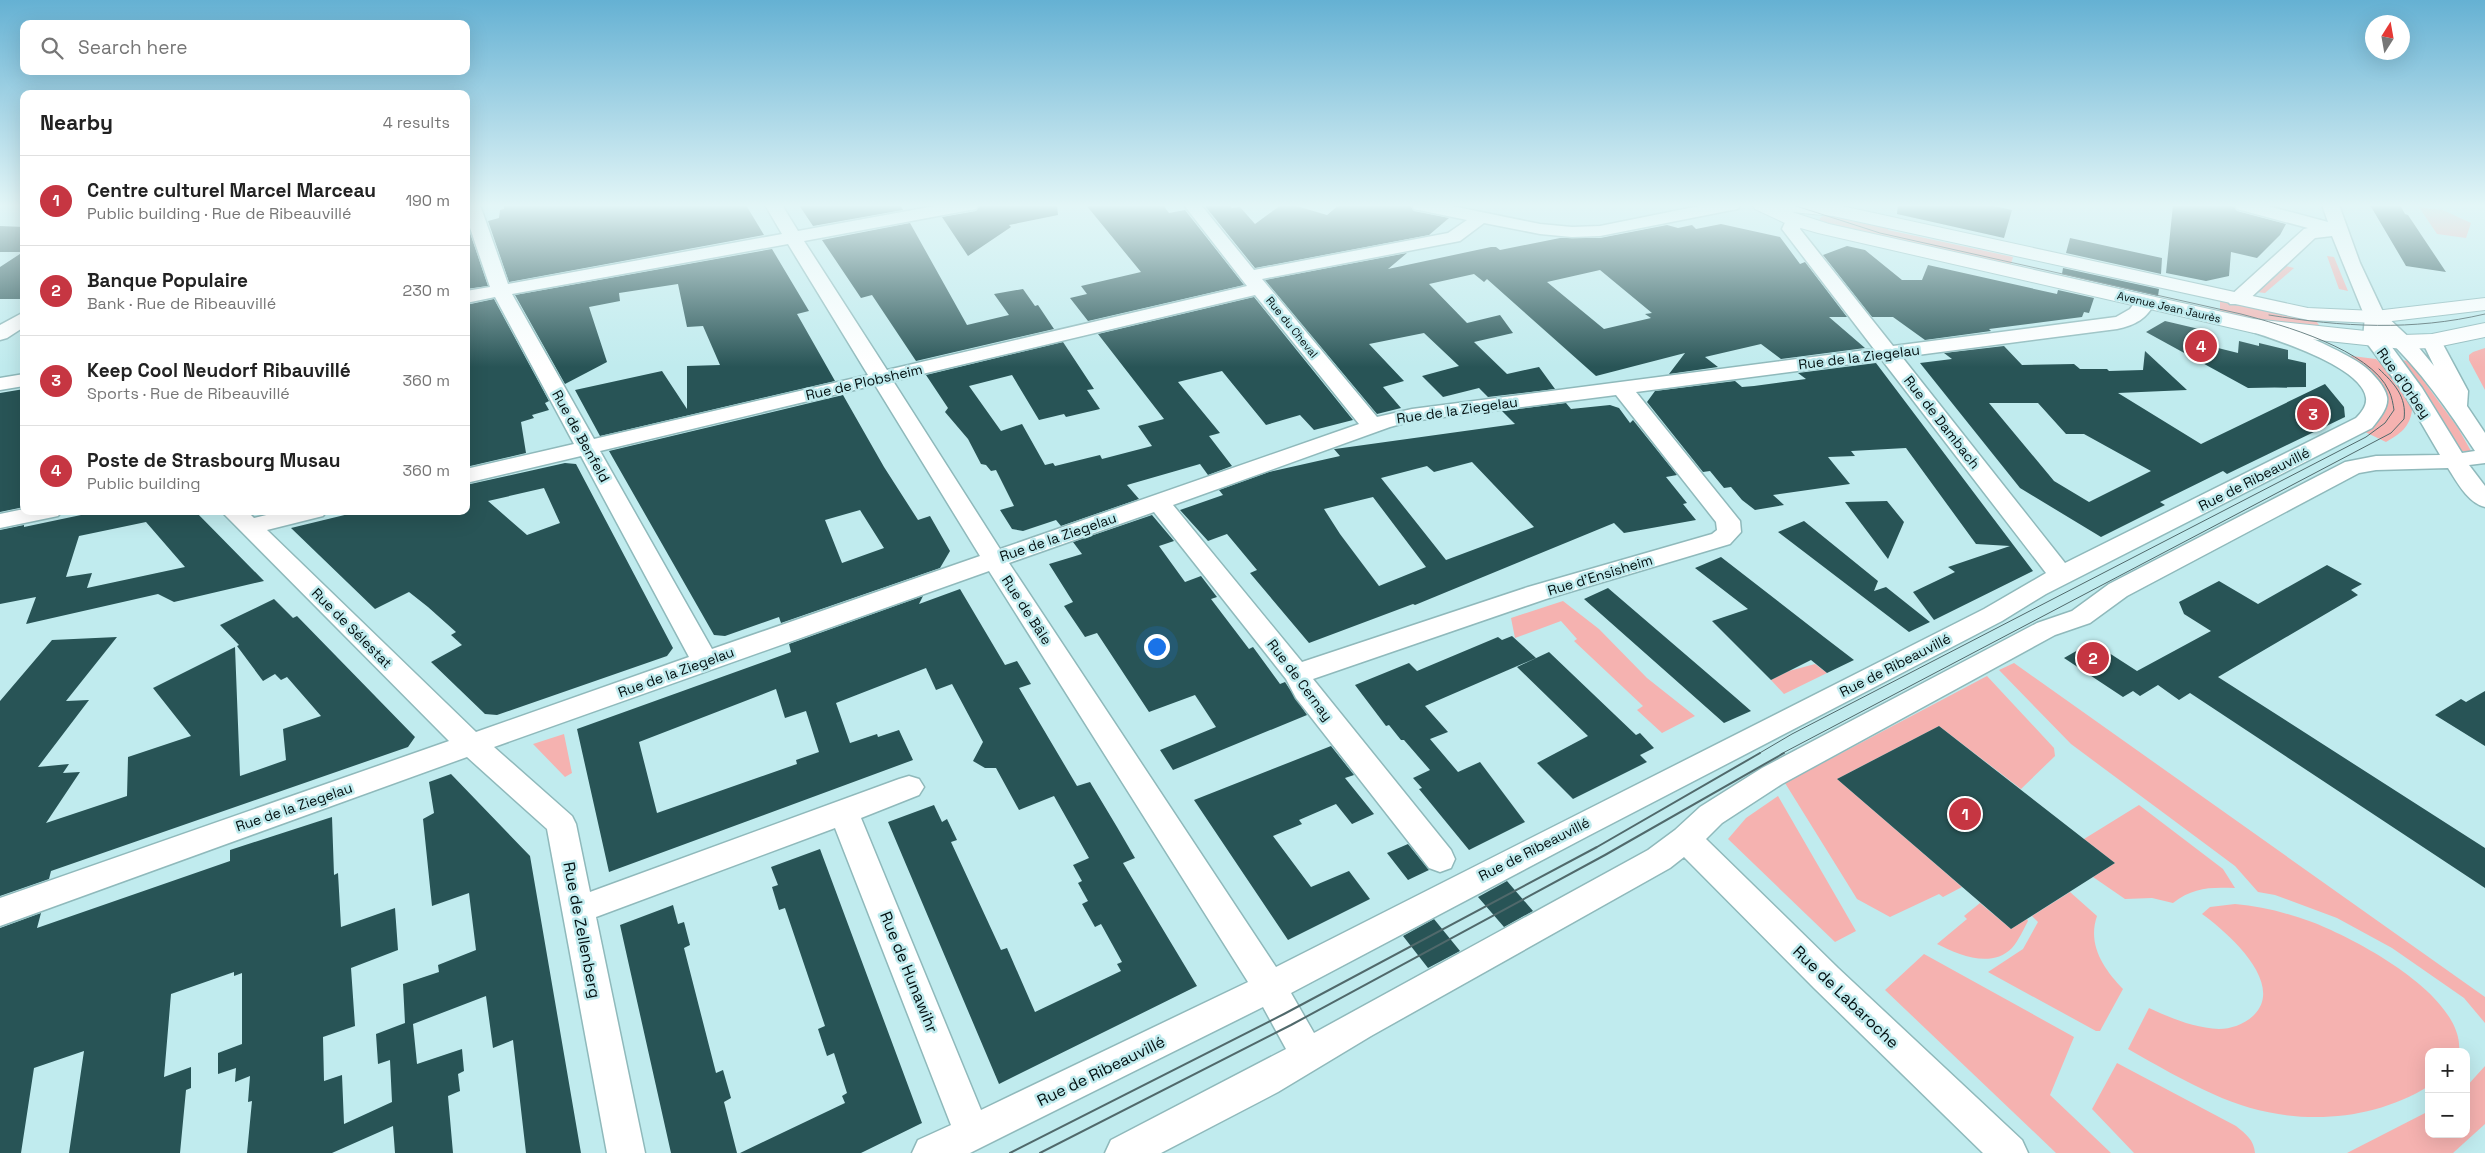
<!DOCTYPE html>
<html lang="en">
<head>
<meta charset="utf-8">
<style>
  body { margin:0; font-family:"Space Grotesk",sans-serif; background:#f2f2f2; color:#222 }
  .controls { position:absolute; right:15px; bottom:15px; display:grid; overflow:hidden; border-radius:10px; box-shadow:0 5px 20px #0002 }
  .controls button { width:45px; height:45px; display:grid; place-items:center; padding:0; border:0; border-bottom:1px solid #e0e0e0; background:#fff; color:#222; font:25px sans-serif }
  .compass { position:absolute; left:2365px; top:15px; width:45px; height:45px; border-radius:50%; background:#fff; box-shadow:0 5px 20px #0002; rotate:11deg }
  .you { position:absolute; left:1156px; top:646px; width:18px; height:18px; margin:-12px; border:4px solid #fff; border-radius:50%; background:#1a73e8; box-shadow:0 0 0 8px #1a73e833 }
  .badge { display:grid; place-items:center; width:32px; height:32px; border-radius:50%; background:#c63642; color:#fff; font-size:16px; font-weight:700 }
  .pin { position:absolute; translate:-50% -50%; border:2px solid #fff; box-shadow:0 1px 5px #0006 }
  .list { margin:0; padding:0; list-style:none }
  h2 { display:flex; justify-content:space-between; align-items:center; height:65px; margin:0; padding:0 20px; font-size:21px }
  h2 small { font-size:16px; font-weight:400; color:#767676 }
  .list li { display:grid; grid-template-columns:32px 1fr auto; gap:15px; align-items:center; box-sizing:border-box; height:90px; padding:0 20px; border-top:1px solid #e0e0e0 }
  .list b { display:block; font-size:19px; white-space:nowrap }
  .list p { margin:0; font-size:16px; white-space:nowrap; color:#767676 }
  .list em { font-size:16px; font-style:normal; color:#767676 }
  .icon { flex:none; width:28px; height:28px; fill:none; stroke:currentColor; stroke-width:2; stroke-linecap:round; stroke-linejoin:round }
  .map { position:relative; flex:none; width:2485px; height:1153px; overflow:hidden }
  .search { position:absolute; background:#fff; box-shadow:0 5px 20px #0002; left:20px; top:20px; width:450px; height:55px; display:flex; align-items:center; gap:12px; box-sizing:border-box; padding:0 18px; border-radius:10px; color:#767676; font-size:19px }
  .panel { position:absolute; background:#fff; box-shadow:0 5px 20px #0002; left:20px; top:90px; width:450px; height:425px; border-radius:10px }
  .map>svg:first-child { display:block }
</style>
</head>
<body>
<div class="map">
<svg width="2485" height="1153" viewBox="0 0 2485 1153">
  <rect width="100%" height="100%" fill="#c0ebee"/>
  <!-- green -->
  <path fill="#f5b2b0" d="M2419,207L2443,210L2471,223L2466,238L2437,234Z
    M1826,214L1889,226L1888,230L2013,257L2011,264L1885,236L1883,239L1819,222L1820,218Z
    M2327,256L2334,257L2348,291L2339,289Z
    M2286,266L2294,268L2265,293L2256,292Z
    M2220,300L2316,321L2322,329L2220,315Z
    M2485,348V390L2469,360V355L2473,352Z
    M2336,354L2376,359L2393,375L2416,410H2412C2410,427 2400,434 2386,442L2363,431L2384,409Z
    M2401,360L2409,361L2458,428L2471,451H2460Z
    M1563,601L1599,629L1647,678L1695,716L1662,733L1637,710L1643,706L1574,641L1577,639L1561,621L1515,638L1511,618Z
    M2014,663L2485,997V1023L2464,998L2392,948L2337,918L2275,895L2258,892L2235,866L2071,744L1999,670Z
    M1815,664L1827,673L1784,694L1771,680L1789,671Z
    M1987,676L2054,748L2055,756L2021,789L1939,726L1837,779L1962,887L1943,897L1939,894L1890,917L1857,899L1785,783Z
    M564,734L572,773L565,777L533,744Z
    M1778,796L1856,931L1835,942L1728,839L1746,818Z
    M2139,805L2223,869L2235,888C2211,887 2193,887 2173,903L2152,898L2125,899L2093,877L2115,863L2084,839Z
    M2070,892L2097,916C2087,945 2104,969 2123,989L2100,1031H2096L1988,972L2023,949L2038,922L2032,916Z
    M1980,903L2011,929L2027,919L2028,921C2023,930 2019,940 2012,948C1991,969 1959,955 1937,944L1967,919L1964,916Z
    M2235,904C2261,906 2287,913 2312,922C2356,939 2465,996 2459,1052H2429V1086C2364,1126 2281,1126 2213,1094C2184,1081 2156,1065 2128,1049L2149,1008C2171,1018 2194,1028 2219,1029C2231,1029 2245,1024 2254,1015C2286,983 2226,931 2202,914L2210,907Z
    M1924,954L2074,1037L2050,1095L2111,1153H2056L1885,990Z
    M2117,1063L2236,1126C2246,1134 2254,1140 2255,1153H2134L2092,1109Z
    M2485,1066V1124L2453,1153H2347L2429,1111V1134H2466V1087Z"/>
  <!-- building -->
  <path fill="#285456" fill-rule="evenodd" d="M504,205H746L764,235L509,282L488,221L499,218L500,210L504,209Z
    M799,205H900L903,210L813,226Z
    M980,205H1057L1058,215L1009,225L1011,227L968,256L942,217L976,211Z
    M1086,205H1163L1169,213L1185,210L1244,285L1088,321L1070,298L1087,294L1081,286L1141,272Z
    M1229,205L1232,208L1240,207L1255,224L1281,205H1293L1327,215L1339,205H1410L1414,211L1449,218L1429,235L1255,268L1205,206Z
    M1898,205H1990L2012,210L2004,238L1897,214Z
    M2173,205H2233L2237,211L2286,224L2280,235L2257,258L2231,252L2229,276L2206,281L2166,273Z
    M2370,205H2400L2405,214L2408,215L2446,272L2406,266Z
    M910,223L967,325L1009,315L994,294L1023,289L1035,306L1038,305L1054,329L916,361L872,295L861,298L822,240Z
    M1721,224L1780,237L1800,264L1805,262L1847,317H1829L1865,348L1781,359L1761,344L1705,357L1718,367L1669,374L1685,353L1596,376L1487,279L1484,282L1474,274L1429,284L1467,323L1500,315L1513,333L1474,342L1507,374L1539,367L1555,389L1488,397L1479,388L1443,397L1422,376L1459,366L1424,333L1369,344L1404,381L1383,387L1401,408L1377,414L1265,280L1407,253L1388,269L1491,247H1496L1500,250L1560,238H1600L1667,225L1678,228L1692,225L1696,229ZM1600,270L1652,313L1645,314L1651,318L1604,329L1547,282Z
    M0,226L24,227V299H0V267L23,252H0Z
    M466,227H468L488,286L466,289Z
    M2070,238L2162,258L2161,274L2066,253Z
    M1847,246L1865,250L1902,280H1922L1928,265L2057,294L2058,290L2094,298L2089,313L2084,312L2082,317L1989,329L1991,331L1925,340L1893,317H1872L1823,255Z
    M772,249L809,311L797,314L835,381L600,436L575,390L662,371L687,409V366L720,365L703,326L687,327L678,284L619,293L620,301L589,307L607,362L565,384L515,295Z
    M2063,268L2159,289L2158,296L2062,274Z
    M1254,297L1353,420L1314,430L1300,415L1266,425L1222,371L1178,382L1220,433L1209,436L1232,466L1208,475L1200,464L1127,485L1139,499L1061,526L1056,520L1023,531L1012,529L1000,510L1014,506L996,470L991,471L986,465L981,464L968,439L945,412L948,408L926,375L1063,342L1094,389L1087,390L1100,409L1066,417L1064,414L1039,420L1012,375L969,386L1001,431L1022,424L1045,465L1053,463L1055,466L1100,455L1102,459L1152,446L1138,426L1164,419L1098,334Z
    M494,299L549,401L545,403L549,410L532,415L534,418L521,422L526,453L466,467V305Z
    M2165,321L2199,329L2198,343L2238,353L2239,341L2259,346V343L2288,350V359L2306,363V387L2248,388L2146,332Z
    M2004,346L2022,365L2074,364L2080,369H2107L2109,371L2143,370L2145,351L2187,390L2118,393L2201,444L2325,384L2344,407L2345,417L2227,474L2223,471L2160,502L2165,505L2101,537L2020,488L1920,363L1952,359L1944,353ZM1989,403H2038L2066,434H2084L2151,471L2089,502L2054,481Z
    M1876,363L2033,571L1934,620L1913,592L1955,572L1948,567L2010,546L1976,544L1906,448L1851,451L1855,456L1828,457L1850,484L1773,495L1784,505L1755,510L1742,500L1731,487L1724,488L1710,471L1703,472L1647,402L1655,391L1735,381L1742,387L1754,386L1806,379L1798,373Z
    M24,389V507L0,512V393Z
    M843,395L884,467L918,520L930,516L950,551L940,568L781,623L779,617L725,636L714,635L609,451ZM860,510L884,548L842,563L825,520Z
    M1566,403L1571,409L1610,405L1619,408L1630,423L1633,420L1677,475L1666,477L1687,503L1683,504L1696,520L1624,533L1614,523L1415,605L1413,604L1309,643L1250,573L1257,570L1227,534L1208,541L1180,510L1223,495L1219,490L1269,472L1340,456L1334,449H1335L1515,424L1502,411ZM1472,462L1534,527L1446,560L1381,478L1427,466L1434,472ZM1373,497L1426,567L1379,586L1340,534L1324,509Z
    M565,463L576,464L673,648L667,656L497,715L485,714L431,662L462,645L451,635L456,632L428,607L409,592L375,609L291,528L361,511H466V485ZM544,488L560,523L527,535L488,501Z
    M1887,501L1904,522L1888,559L1845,502Z
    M100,511H195L264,581L174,602L158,594L26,624L36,597L0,604V530L24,525V527ZM146,522L185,567L87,588L92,573L66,577L79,536Z
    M1152,515L1174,541L1159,546L1185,582L1201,576L1217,597L1211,599L1249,649L1253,647L1280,684L1285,682L1307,715L1173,770L1160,750L1216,727L1195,695L1149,712L1097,633L1085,637L1064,606L1073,602L1049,564L1082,554L1073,542Z
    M1804,521L1878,581L1874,591L1886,587L1930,622L1909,632L1778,532Z
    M1721,557L1824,637L1854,660L1827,673L1811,660L1771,680L1712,621L1748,609L1695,568Z
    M2327,565L2362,584L2351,590L2358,595L2218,677L2485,848V888L2190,693L2179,700L2158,685L2140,696L2133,691L2123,697L2064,658L2092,642L2137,671L2211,631L2184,614L2179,602L2219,581L2258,604Z
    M1608,588L1735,697L1751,711L1724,723L1584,599Z
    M960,589L1005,665L1017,661L1031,684L1019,688L1077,786L1090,782L1117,827L1135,858L1123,863L1197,986L999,1084L888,822L934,805L942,822L947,819L957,840L951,842L1001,950L1007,948L1035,1012L1121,971L1117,964L1122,962L1101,924L1095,927L1082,904L1088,901L1078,883L1082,881L1073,865L1089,858L1054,796L1019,810L996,768H985L973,761L983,742L952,684L936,690L926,668L836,703L850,743L877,734L878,737L899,730L913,760L609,872L577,729L791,652L789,644L923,596L919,604ZM776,689L785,718L806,711L819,752L796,760L797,764L657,813L639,742Z
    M274,599L293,618L297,616L415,737L408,747L51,871L49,879L0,896V701L52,640L117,637L66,701L89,700L38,767L69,764L63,773L80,772L46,823L127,796L128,757L191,736L153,688L235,647L240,776L286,760L283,729L321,716L287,677L281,680L275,674L263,681L237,646L239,645L220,625Z
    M1512,636L1536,658L1425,706L1448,732L1430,739L1458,772L1480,762L1525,822L1469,850L1419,789L1422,788L1413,778L1430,770L1404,740H1401L1389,725L1386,726L1355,685L1409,663L1417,671L1498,637L1502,640Z
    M1549,652L1636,735L1640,733L1654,748L1640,755L1647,762L1573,799L1537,763L1588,736L1517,667Z
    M2485,691V746L2435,715L2461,699L2466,702Z
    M1939,726L2084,839L2115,863L2011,929L1837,779Z
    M1331,746L1354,775L1345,778L1374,814L1352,824L1336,804L1299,820L1302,824L1273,836L1311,887L1349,871L1370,899L1288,940L1194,800Z
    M451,774L530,856L581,1153H526L513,1040L493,1048L486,996L413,1024L417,1064L462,1049L464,1071L458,1074L460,1091L448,1096L453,1153H395L393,1126L332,1153H247L252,1101L248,1102L250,1076L235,1082L236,1068L218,1074V1053L242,1044V973L234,976V972L171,994L164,1077L191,1067V1088L186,1090L180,1153H69L84,1051L34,1068L21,1153H0V928L41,913L37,928L230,861V850L332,817L334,875L338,873L341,927L395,908L398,950L351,968L355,1026L323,1037L324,1081L342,1075L344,1124L392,1102L390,1060L378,1064L376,1034L405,1023L403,984L439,972L438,965L476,950L469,893L432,906L423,819L434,813L429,782Z
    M1408,844L1429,870L1408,880L1387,853Z
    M820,849L922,1123L861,1153H740L845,1103L842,1096L847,1093L834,1053L827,1056L818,1029L825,1026L785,908L779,910L772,887L778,885L771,867Z
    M1507,881L1533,911L1504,927L1478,897Z
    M673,905L678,924L684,922L690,945L684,948L716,1073L723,1070L731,1098L724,1102L737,1153H671L620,925Z
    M1434,919L1460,951L1428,968L1403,936Z"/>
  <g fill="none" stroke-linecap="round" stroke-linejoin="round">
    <defs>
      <path id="minor" d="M466,205H480L508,284L782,234L765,205H782L798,231L940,205H978L976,209L970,210L804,241L887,370L1247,286L1184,205H1201L1254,270L1448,233L1467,220L1414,209L1412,205H1447L1540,224L1572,227L1600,226L1704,205H1740L1738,209L1732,210L1600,236L1572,237L1540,234L1484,223L1460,241L1262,279L1377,417L1412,409L1874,349L1782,229L1788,216H1800L1803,220L1800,229L1893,346L2116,317L2130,309L2138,298H2152L2155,302C2147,319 2135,325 2117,329L1902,357L2065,563L2356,418C2361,413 2367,406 2366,398C2362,366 2273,339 2247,330L2244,326L2247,322C2269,316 2346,352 2365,367C2373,374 2385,386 2387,397C2389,408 2378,420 2372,428L2046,594L2002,621L1588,836L1291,993L1314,1033L1648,850L1675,830L1700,807L1762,768L2037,623L2072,611L2109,584L2345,462L2376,456L2440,455L2402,390L2363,338L2365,317L2332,236L2315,238L2244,304H2230L2227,300L2230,296L2304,229L2308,228L2237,209L2235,205H2264L2328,222L2322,205H2339L2360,263L2384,314L2415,343L2434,366L2422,341L2425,337L2432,335L2439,337L2468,391L2467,406L2485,433V463L2469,465L2485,486V507C2468,503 2457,482 2448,468L2376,470L2359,473L2127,596L2090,623L2055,635L1782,784L1722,823L1706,839L1838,968L2022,1140L2028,1153H1983L1814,988L1684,857L1670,868L1371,1036L1278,1092L1161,1153H1105L1111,1140L1286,1049L1263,1007L970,1153H912L918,1140L951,1125L835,828L596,917L645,1153H607L547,829L467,757L0,926V898L449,741L221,511H247L254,518L283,511H327L323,516L267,530L476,732L689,657L581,456L466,483V469L574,444L495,297L466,303V291L490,287L466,216ZM788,244L868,375L594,439L512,294ZM1255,295L1359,424L1000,549L893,381ZM2383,335C2420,369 2448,410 2475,451L2462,453L2422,388ZM1882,360L2046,573L1984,609L1276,967L1009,563L1154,512L1286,679L1296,698L1429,868L1440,872L1451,868L1455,859L1451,850L1313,679L1546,599L1730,544L1741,532L1740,521L1636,392ZM875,385L980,556L712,649L600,451ZM1616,395L1716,522L1717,530L1712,534L1528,587L1302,662L1173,505L1390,427L1412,421ZM989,571L1248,982L981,1110L861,818L919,795L924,787L919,779L909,776L899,779L590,892L576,824L572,816L494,747Z
        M24,312V327L7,338L0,340V325Z
        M24,374V386L0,390V378Z
        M24,509V511H62L58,516L0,528V514Z"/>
      <path id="major" d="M1753,205H1837L2308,308L2375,311L2485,298V310L2375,323L2308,320L1833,216L1792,212L1829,224L2254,319L2403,335L2432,334L2485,323V337L2432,348L2403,349L2254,333L1818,233L1787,224L1755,209Z"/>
    </defs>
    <!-- minor casing -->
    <use href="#minor" stroke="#8fb9bb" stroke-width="3"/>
    <!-- major casing -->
    <use href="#major" stroke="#8fb9bb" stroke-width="2"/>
    <!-- minor -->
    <use href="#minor" fill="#fff" fill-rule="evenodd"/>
    <!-- major -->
    <use href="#major" fill="#fff" fill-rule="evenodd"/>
    <!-- tram-far1 -->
    <path stroke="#50696b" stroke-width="1" d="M2269,315C2342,327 2413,331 2485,314
      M1758,754L1792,734L2366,437L2385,423L2394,410C2393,404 2392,397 2389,391C2370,349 2282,325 2241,314L1880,233L1793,205
      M1781,754L2391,433L2404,419C2407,397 2394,383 2379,369"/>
    <!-- tram -->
    <path stroke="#50696b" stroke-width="2" d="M1010,1153L1284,1014L1597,847L1760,753
      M1040,1153L1291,1025L1605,855L1784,753"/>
  </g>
  <!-- sky -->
  <linearGradient id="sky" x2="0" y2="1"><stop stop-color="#65b1d3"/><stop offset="0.56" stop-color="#e3f6f7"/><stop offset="1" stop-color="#e3f6f7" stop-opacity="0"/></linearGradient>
  <rect width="2485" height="367" fill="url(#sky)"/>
  <g text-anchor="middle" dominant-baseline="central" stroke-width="5" stroke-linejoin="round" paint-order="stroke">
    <!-- far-street labels -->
    <g font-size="11" fill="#020f10" stroke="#c0ebee">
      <text transform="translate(2169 307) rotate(13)">Avenue Jean Jaurès</text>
      <text transform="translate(1292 327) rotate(51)">Rue du Cheval</text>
    </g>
    <!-- street labels -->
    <g font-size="14" fill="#020f10" stroke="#c0ebee">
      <text transform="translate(1859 357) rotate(-7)">Rue de la Ziegelau</text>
      <text transform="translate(864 382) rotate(-13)">Rue de Plobsheim</text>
      <text transform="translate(2404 383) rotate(55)">Rue d'Orbey</text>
      <text transform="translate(1457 410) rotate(-8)">Rue de la Ziegelau</text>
      <text transform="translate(1942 422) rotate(52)">Rue de Dambach</text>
      <text transform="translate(581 436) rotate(61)">Rue de Benfeld</text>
      <text transform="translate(2254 479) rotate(-27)">Rue de Ribeauvillé</text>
      <text transform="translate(1058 537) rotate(-19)">Rue de la Ziegelau</text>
      <text transform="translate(1600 575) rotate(-17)">Rue d'Ensisheim</text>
      <text transform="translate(1027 610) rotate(57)">Rue de Bâle</text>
      <text transform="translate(352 628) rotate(45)">Rue de Sélestat</text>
      <text transform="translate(1895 665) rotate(-27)">Rue de Ribeauvillé</text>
      <text transform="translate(676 672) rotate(-20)">Rue de la Ziegelau</text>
      <text transform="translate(1300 680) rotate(53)">Rue de Cernay</text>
      <text transform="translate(294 807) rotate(-19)">Rue de la Ziegelau</text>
      <text transform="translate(1534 849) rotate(-27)">Rue de Ribeauvillé</text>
    </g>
    <!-- near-street labels -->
    <g font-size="16" fill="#020f10" stroke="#c0ebee">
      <text transform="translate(582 930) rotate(79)">Rue de Zellenberg</text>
      <text transform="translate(909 972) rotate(68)">Rue de Hunawihr</text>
      <text transform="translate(1846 997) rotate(44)">Rue de Labaroche</text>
      <text transform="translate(1101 1071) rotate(-26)">Rue de Ribeauvillé</text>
    </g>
  </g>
</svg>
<div class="controls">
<button>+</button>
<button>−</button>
</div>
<svg class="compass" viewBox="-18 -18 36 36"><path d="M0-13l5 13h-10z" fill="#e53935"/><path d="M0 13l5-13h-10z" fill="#767676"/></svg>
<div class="you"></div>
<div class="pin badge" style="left:1965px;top:814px">1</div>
<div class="pin badge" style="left:2093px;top:658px">2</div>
<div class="pin badge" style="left:2313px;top:414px">3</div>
<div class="pin badge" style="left:2201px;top:346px">4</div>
<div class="search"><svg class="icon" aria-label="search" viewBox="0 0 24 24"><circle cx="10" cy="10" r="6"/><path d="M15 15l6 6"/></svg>Search here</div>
<section class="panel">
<h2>Nearby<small>4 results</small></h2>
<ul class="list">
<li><span class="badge">1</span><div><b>Centre culturel Marcel Marceau</b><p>Public building · Rue de Ribeauvillé</p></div><em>190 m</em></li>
<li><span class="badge">2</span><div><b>Banque Populaire</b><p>Bank · Rue de Ribeauvillé</p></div><em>230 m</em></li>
<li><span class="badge">3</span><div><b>Keep Cool Neudorf Ribauvillé</b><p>Sports · Rue de Ribeauvillé</p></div><em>360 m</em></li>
<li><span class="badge">4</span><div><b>Poste de Strasbourg Musau</b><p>Public building</p></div><em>360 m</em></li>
</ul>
</section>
</div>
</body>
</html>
